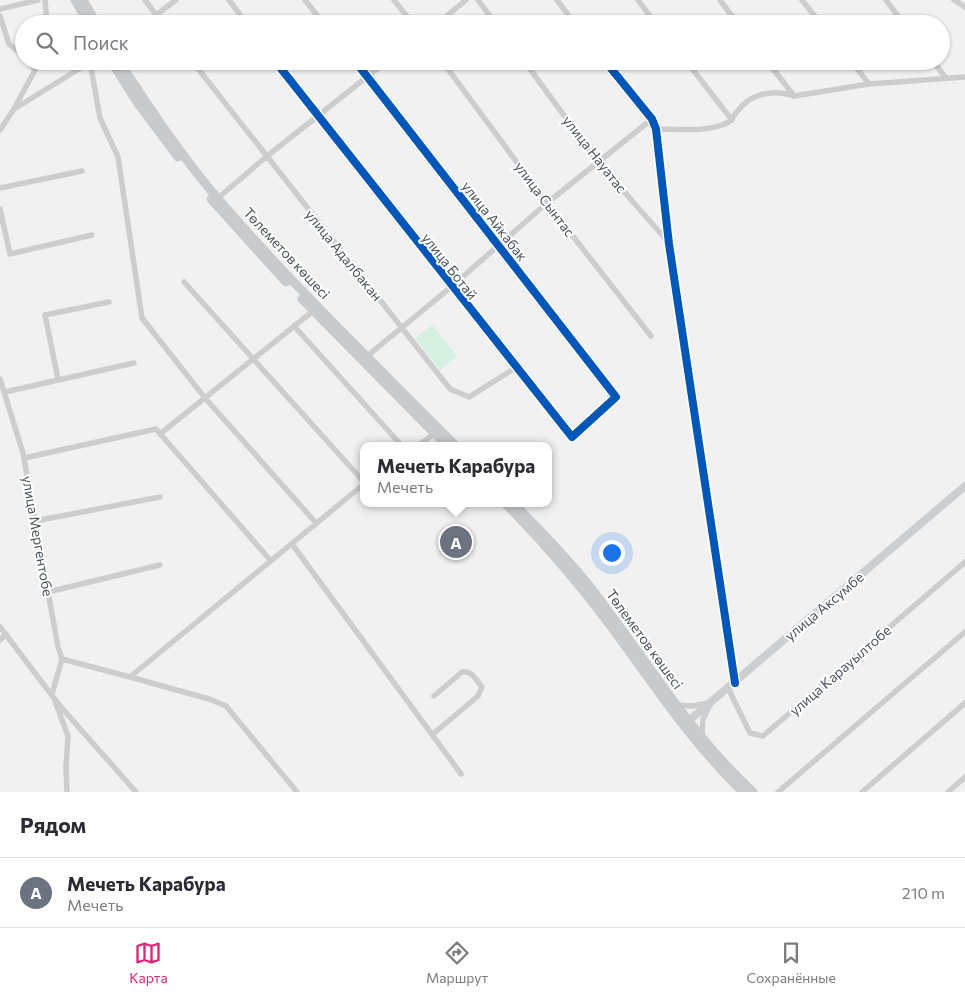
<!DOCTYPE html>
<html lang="ru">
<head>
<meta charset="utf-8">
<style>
  body { margin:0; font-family:Commissioner,sans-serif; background:#f2f2f3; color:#2b2b33 }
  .you { position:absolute; left:611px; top:552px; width:18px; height:18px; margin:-12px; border:4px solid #fff; border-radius:50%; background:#1a73e8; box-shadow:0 0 0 8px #1a73e833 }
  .badge { display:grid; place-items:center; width:32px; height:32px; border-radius:50%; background:#db2777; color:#fff; font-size:16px; font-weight:700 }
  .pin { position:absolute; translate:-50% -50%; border:2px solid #fff; box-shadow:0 1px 5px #0006 }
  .popup { position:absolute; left:360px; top:442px; width:192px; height:65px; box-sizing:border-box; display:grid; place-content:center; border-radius:10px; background:#fff; filter:drop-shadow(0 1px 4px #0005); font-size:16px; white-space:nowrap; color:#7c7c81 }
  .popup b { font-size:19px; color:#2b2b33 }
  .popup::after { content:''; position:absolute; left:50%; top:100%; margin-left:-10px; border:10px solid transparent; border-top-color:#fff }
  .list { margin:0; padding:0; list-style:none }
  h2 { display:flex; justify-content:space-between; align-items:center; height:65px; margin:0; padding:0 20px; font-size:21px }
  h2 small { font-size:16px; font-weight:400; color:#7c7c81 }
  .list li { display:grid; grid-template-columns:32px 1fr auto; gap:15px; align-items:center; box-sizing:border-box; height:70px; padding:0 20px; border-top:1px solid #e1e1e2 }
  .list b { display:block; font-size:19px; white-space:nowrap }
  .list p { margin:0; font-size:16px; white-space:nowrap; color:#7c7c81 }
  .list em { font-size:16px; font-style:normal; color:#7c7c81 }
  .icon { flex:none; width:28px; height:28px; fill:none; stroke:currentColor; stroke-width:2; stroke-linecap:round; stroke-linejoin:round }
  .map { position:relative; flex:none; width:965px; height:792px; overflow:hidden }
  .search { position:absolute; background:#fff; box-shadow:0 1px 4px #0004; left:15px; right:15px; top:15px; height:55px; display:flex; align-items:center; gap:12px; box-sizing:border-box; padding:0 18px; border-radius:28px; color:#7c7c81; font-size:19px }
  .sheet { height:135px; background:#fff }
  nav { display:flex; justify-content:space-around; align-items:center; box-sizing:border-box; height:70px; border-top:1px solid #e1e1e2; background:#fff; font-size:14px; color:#7c7c81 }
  nav a { display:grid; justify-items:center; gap:2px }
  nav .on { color:#db2777 }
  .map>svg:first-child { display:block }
</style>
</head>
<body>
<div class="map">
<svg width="965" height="792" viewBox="0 0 965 792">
  <rect width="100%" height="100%" fill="#f2f1f1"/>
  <!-- green -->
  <path fill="#d6f0e2" d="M432,325L457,356L440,370L415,338Z"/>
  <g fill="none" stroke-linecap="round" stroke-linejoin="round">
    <!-- minor -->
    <path stroke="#cbcdcf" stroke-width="5.5" d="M45,0L47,24
      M145,0L163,24
      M229,0L247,24
      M305,0L324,24
      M394,0L413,24
      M478,0L496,24
      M557,0L575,24
      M638,0L656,24
      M720,0L738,24
      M802,0L821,24
      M886,0L904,24
      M954,0L965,7
      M0,9L38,0
      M0,16L9,44L24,56
      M144,24L176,0
      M437,24L466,0
      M29,61L35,70
      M192,61L450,389L469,397L515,368
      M275,61L572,437L616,397L355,61
      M442,61L547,203L651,336
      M524,61L599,163L669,243
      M605,61L652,119L656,129L669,244L735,683
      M686,61L732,120
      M767,61L794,96
      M851,61L869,84
      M933,61L945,77
      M90,62L100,118L118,157L142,318L205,398L316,523
      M15,107L40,61
      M656,129C677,129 702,132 722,125C730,123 732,118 736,113C750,93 772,89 794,96L869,84L965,77
      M0,130L14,109L92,61
      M0,188L82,171
      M218,198L266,157L387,61
      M0,209L10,254L92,235
      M184,282L364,482
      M294,326L402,446
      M367,356L451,287L547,203L652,119
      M0,379L23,453L58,647L62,659L52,694
      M58,379L45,315L109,302
      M5,392L134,363
      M160,434L313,311
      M418,446L435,433
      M24,458L156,429L271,561
      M35,521L160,497
      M292,544L461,774
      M48,592L160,565
      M0,627L60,706L136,792
      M0,640L6,634
      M62,659L130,677L364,484
      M130,677L209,699L226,706L297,792
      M728,688L750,733L763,736L965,562
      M55,701L68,736L66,767L67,792
      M676,705L693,706L708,703
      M433,734L478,696L482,687C476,680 472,670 462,672L434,696
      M702,737L703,719L711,703
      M778,792L965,632
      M862,792L965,703
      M948,792L965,777"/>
    <!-- secondary -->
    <path stroke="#cccfd2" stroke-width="8" d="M685,724L965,486"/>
    <!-- primary -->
    <path stroke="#c8cbce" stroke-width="9" d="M75,0L89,24
      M83,0L97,24
      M111,61L137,102L178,157
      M119,61C150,109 182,157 219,200C293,286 376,365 456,446
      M211,199L286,282
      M302,299L447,446
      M505,503C543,542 578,582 610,625C653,683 691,742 743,792
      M513,503C539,529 565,556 588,584C643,654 687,731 753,792"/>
    <defs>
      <path id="cycleway" d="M275,61L572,437L616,397L355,61
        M605,61L652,119L656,129L669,244L735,683"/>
    </defs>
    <!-- cycleway casing -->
    <use href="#cycleway" stroke="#fff" stroke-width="11"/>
    <!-- cycleway -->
    <use href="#cycleway" stroke="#0057b8" stroke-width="8"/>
  </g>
  <g text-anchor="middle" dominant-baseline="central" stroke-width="4" stroke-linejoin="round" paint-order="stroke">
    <!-- street labels -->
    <g font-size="14" fill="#48535e" stroke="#fff">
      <text transform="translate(595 154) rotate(52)">улица Науатас</text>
      <text transform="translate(545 199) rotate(53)">улица Сынтас</text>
      <text transform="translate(495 221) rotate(52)">улица Айкабак</text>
      <text transform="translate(287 253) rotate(47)">Төлеметов көшесі</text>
      <text transform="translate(344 255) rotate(51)">улица Адалбакан</text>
      <text transform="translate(450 266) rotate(52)">улица Ботай</text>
      <text transform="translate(38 536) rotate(80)">улица Мергентобе</text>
      <text transform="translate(824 606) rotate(-40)">улица Аксумбе</text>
      <text transform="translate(645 639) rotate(54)">Төлеметов көшесі</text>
      <text transform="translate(840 670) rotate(-41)">улица Карауылтобе</text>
    </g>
  </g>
</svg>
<div class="you"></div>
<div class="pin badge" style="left:456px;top:542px;background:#6b7280">A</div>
<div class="popup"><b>Мечеть Карабура</b>Мечеть</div>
<div class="search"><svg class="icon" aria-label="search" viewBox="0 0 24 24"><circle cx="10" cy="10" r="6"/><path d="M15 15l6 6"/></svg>Поиск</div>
</div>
<section class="sheet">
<h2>Рядом<small></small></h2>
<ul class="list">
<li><span class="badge" style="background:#6b7280">A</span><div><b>Мечеть Карабура</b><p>Мечеть</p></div><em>210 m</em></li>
</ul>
</section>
<nav>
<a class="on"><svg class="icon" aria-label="map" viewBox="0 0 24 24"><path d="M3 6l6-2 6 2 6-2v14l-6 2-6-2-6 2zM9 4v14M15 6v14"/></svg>Карта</a>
<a><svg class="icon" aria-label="directions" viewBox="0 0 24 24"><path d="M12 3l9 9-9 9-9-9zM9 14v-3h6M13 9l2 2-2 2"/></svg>Маршрут</a>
<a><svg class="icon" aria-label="saved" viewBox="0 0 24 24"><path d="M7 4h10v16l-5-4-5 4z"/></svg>Сохранённые</a>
</nav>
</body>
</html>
